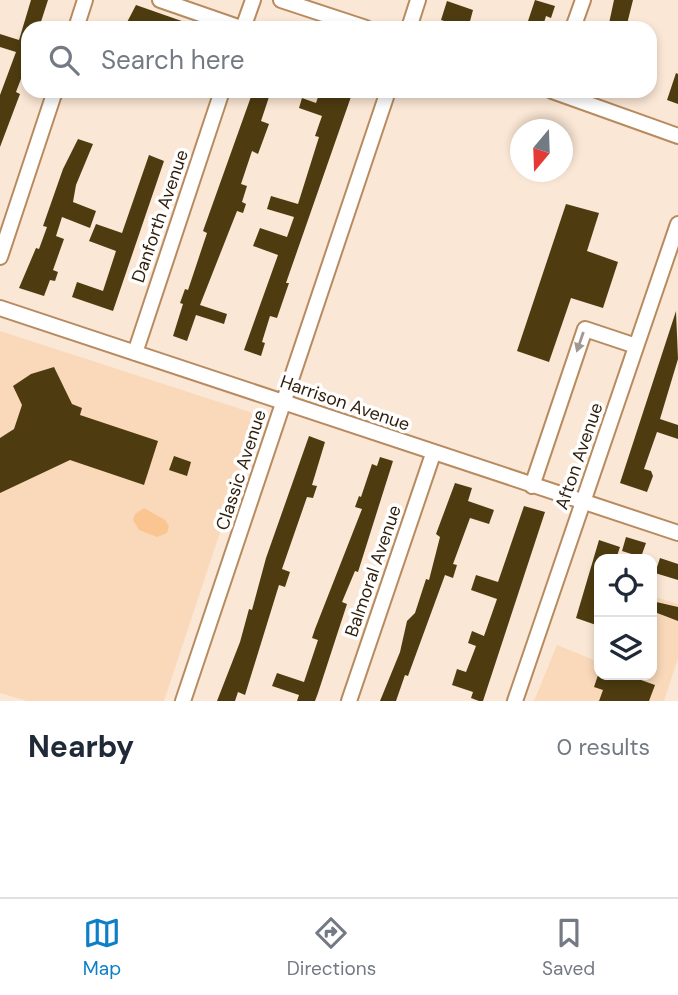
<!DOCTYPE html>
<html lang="en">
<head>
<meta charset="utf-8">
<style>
  body { margin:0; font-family:"DM Sans",sans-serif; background:#f6f6f7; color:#1f2937 }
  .controls { position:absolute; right:21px; bottom:21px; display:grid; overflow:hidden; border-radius:14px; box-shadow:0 4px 10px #0003 }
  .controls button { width:63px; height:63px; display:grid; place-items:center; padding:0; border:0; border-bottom:2px solid #e0e1e3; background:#fff; color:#1f2937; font:35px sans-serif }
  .compass { position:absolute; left:510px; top:119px; width:63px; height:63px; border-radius:50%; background:#fff; box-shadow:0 4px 10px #0003; rotate:199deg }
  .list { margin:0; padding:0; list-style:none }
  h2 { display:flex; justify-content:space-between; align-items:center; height:91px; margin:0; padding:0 28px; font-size:30px }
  h2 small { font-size:23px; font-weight:400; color:#747a83 }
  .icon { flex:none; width:38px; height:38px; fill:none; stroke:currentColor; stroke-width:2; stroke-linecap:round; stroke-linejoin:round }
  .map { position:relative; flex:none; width:678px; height:701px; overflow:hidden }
  .search { position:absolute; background:#fff; box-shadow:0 4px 10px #0003; left:21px; right:21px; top:21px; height:77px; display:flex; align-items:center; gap:18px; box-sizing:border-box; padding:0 24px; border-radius:21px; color:#747a83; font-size:26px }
  .sheet { height:196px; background:#fff }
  nav { display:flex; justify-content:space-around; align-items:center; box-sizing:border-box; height:98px; border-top:2px solid #e0e1e3; background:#fff; font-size:19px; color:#747a83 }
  nav a { display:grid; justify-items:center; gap:4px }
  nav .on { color:#0d7fc9 }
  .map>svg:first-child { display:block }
</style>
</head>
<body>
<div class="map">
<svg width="678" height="701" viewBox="0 0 678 701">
  <rect width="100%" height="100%" fill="#fbe7d5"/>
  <!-- built -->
  <path fill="#f9d9ba" d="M0,331L259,415L164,701H27L0,693Z
    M652,596L678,604V658L664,701H534L557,645L599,662V675H652Z"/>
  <!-- green -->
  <path fill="#fbc591" d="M144,508L165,520L169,526L167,533L157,537L139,530L133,520L135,514Z"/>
  <!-- building -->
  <path fill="#4e3c10" d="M31,0H48L39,28H28V72L24,71L16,92L20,94L0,147V95L16,52L0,47V34L19,40Z
    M535,0L555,6L551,18L546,16L543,26L528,21Z
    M614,0H633L626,28H608Z
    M447,1L473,10L469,25L461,22L460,26L441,20Z
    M136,5L196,26V28H124Z
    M676,73L678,74V104L667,100Z
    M253,91H271L261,121L269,124L258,154L252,151L241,184L247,186L242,202L246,204L243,213L237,211L200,305L227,314L224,324L196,315L187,341L173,336L183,304L180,303L185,289L188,290L207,233L203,231Z
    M320,91H353L286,283H289L277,318L270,316L262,342L265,343L261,356L244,350L278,255L253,246L260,228L287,237L294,217L267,209L271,196L298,204L319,137L315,136L322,116L299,108L302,98L316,103Z
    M78,139L93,144L76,185L73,202L96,211L90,228L62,217L56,236L64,239L53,270L58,272L55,281L50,280L44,296L19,288L36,248L39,249L47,227L43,226L63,169Z
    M149,155L164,161L113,311L72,297L77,282L103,291L116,251L89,241L96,224L122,233Z
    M566,204L599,213L587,251L618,262L603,308L571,298L549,362L517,351Z
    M676,311L678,359L660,419L678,425V439L657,432L644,469L651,471L653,476L647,492L620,483Z
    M54,367L72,404L82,408L80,415L158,441L144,485L70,460L0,493V438L14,429L22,405L13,386L31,374Z
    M309,436L325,442L312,485L317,486L313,498L307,497L282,569L290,572L285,587L279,585L245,695L238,692L235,701H217L240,642L249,609L252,610L266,558Z
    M174,456L191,462L187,476L169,470Z
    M380,457L393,461L358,572L355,571L342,602L347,604L318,693L315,701H297L299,695L272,686L277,673L304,682L318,640L312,638L315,629L362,509L355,507L359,496L361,497L372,464L377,466Z
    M455,483L472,488L468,501L494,510L489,524L470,518L453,564L457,565L453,578L445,575L408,676L405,675L396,701H380L400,652L407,621L415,613L426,579L429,580L440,537L436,534Z
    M524,506L545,512L483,701H479L471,698L473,692L452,685L457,669L466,672L476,646L468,643L472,631L484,636L497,599L471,590L476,575L498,582Z
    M626,537L646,543L641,557L622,551Z
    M599,540L620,547L616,559H599V626L576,618Z
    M660,558L678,564V580L655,573Z
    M652,601L678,607V621L652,611Z
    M598,675H627L655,685L649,701H599L603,690L594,687Z"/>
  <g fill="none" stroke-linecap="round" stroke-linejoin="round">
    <defs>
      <path id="minor" d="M160,0L241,28
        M281,0L366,28
        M76,28L85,0
        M243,28L253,0
        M409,28L418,0
        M573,28L583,0
        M552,91L678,136
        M0,257L55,91
        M0,308L678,533
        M135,353L222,91
        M532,486L585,329L636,346
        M183,701L388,91
        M349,701L433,454
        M515,701L678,224"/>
    </defs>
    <!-- minor casing -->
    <use href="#minor" stroke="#b78b5f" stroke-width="18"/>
    <!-- minor -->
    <use href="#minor" stroke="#fff" stroke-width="14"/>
  </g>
  <!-- one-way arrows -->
  <defs><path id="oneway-solid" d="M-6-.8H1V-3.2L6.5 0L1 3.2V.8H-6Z" transform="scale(1.75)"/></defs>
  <use fill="#a19991" href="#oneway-solid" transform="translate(580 342) rotate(109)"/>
  <g text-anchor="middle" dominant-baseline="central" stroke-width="7" stroke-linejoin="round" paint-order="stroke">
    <!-- street labels -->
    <g font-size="18" fill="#2e1d0b" stroke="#fff">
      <text transform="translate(160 216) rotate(-71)">Danforth Avenue</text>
      <text transform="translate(345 403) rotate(19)">Harrison Avenue</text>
      <text transform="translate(579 456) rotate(-71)">Afton Avenue</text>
      <text transform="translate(241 470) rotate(-72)">Classic Avenue</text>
      <text transform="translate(373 571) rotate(-71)">Balmoral Avenue</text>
    </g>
  </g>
</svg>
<div class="controls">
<button><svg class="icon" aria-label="locate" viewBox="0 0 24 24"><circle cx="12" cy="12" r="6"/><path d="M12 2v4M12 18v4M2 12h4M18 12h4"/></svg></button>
<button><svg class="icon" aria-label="layers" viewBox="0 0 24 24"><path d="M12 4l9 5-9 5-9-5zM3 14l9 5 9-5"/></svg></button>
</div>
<svg class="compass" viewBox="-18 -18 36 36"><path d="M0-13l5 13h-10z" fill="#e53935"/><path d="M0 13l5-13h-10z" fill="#747a83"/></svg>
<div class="search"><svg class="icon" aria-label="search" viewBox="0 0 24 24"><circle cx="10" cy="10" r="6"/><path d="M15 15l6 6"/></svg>Search here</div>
</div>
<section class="sheet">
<h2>Nearby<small>0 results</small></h2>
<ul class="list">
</ul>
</section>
<nav>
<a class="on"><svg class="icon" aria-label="map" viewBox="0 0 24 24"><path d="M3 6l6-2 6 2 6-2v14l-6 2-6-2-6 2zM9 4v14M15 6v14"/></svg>Map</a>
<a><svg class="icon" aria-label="directions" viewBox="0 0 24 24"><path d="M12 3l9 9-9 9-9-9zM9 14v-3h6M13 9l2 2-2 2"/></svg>Directions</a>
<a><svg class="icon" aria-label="saved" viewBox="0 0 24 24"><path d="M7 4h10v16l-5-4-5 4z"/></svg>Saved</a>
</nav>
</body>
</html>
